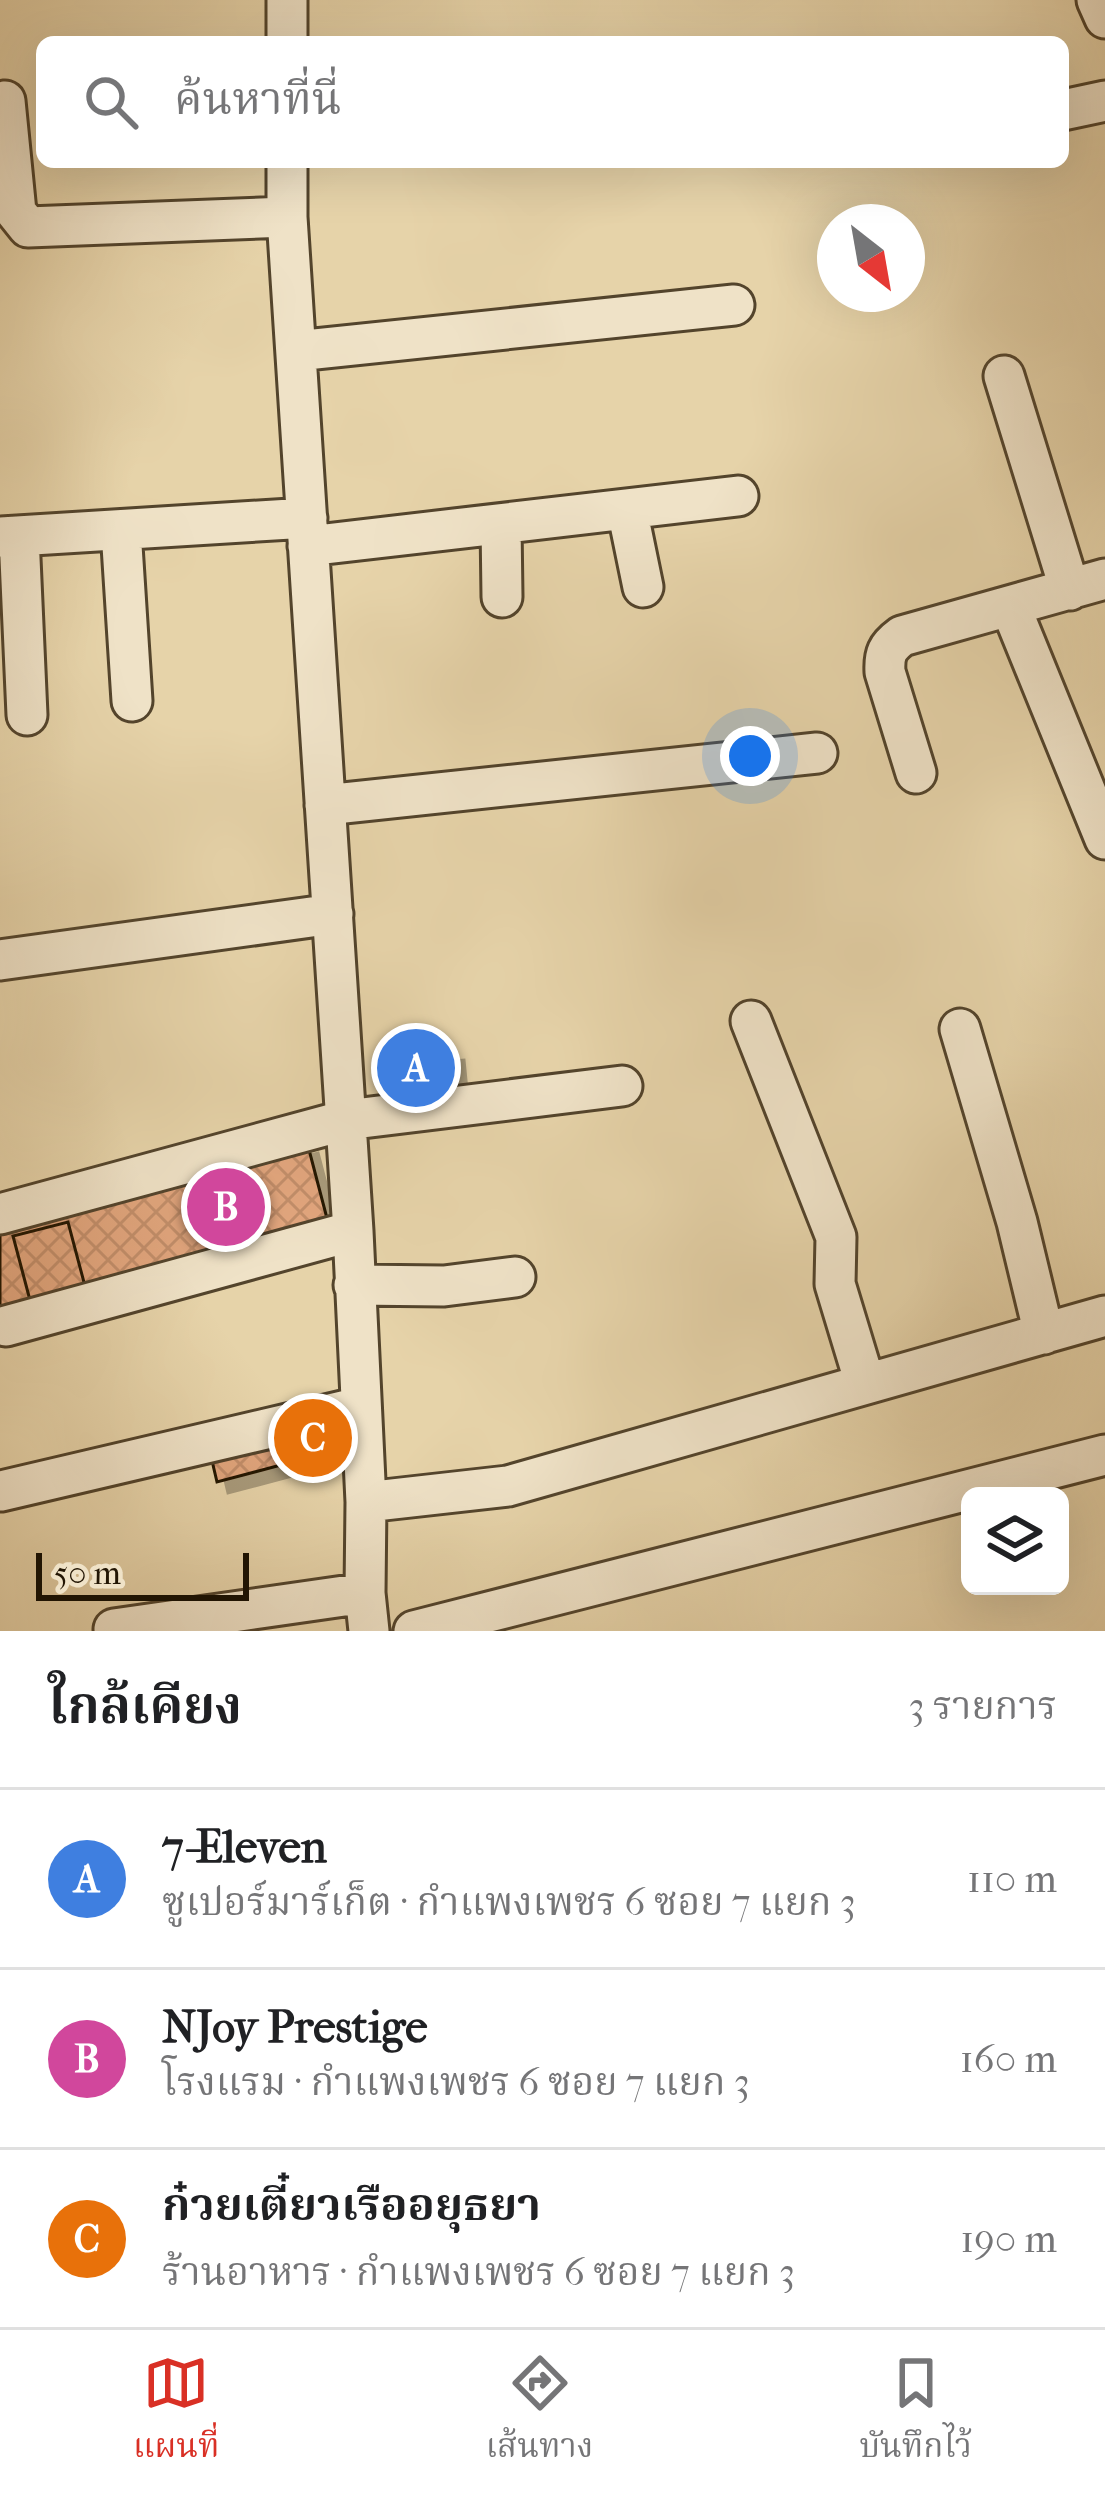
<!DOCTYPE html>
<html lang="th">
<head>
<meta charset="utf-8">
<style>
  body { margin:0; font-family:"IM FELL French Canon","Noto Serif Thai",serif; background:#f2f2f2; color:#202124 }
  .controls { position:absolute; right:36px; bottom:36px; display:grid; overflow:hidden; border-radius:18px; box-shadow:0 12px 48px #0002 }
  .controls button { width:108px; height:108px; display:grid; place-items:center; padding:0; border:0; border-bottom:3px solid #e0e0e0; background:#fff; color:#202124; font:60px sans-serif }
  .compass { position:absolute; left:817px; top:204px; width:108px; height:108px; border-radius:50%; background:#fff; box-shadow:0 12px 48px #0002; rotate:149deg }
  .scale { position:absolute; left:36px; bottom:30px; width:213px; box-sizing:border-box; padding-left:12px; border:6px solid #221503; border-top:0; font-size:33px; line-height:42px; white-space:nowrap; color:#221503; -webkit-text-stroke:9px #efe2c7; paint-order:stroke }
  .you { position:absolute; left:750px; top:756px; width:42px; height:42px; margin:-30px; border:9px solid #fff; border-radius:50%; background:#1a73e8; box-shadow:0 0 0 18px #1a73e833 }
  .badge { display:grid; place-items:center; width:78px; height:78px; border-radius:50%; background:#d93025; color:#fff; font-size:39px; font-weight:700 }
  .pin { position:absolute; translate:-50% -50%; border:6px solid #fff; box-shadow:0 3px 12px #0006 }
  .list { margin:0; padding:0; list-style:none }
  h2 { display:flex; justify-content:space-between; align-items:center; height:156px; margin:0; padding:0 48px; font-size:51px }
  h2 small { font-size:39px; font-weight:400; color:#757577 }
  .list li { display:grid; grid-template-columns:78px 1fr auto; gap:36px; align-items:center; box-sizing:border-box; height:180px; padding:0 48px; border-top:3px solid #e0e0e0 }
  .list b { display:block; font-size:45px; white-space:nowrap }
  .list p { margin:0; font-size:39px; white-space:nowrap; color:#757577 }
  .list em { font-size:39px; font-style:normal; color:#757577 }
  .icon { flex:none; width:66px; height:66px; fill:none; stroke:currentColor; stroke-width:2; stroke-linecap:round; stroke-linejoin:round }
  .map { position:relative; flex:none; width:1105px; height:1631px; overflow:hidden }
  .search { position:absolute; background:#fff; box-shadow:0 12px 48px #0002; left:36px; right:36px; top:36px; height:132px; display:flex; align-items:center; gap:30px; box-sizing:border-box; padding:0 42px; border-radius:18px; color:#757577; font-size:45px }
  .sheet { height:696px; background:#fff }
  nav { display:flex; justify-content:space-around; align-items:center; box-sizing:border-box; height:168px; border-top:3px solid #e0e0e0; background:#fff; font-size:33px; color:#757577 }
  nav a { display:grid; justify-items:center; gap:6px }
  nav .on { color:#d93025 }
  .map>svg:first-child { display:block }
</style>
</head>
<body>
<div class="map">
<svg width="1105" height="1631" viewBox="0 0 1105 1631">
  <defs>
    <pattern id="building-cross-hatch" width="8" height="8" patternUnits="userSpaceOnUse" patternTransform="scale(3)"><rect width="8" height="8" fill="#e2a67e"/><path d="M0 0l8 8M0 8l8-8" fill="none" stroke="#c28e6b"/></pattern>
    <filter id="shadow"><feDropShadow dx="11" dy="11" stdDeviation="0" flood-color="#0004"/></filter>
  </defs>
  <rect width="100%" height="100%" fill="#e6d3a9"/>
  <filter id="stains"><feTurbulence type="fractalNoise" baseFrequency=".00167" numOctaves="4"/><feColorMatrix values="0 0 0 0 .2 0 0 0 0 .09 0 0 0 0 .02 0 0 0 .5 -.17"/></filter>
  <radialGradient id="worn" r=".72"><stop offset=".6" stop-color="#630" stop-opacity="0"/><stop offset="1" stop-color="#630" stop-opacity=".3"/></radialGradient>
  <!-- building -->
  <path fill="url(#building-cross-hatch)" stroke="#221503" stroke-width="3" filter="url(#shadow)" d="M453,1049L457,1090L383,1097L380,1055Z
    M307,1142L329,1226L0,1312V1222Z
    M239,1160L261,1244L0,1312V1222Z
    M196,1171L218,1256L86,1290L68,1222L13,1236L31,1304L0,1312V1222Z
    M323,1423L330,1452L217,1482L210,1452Z"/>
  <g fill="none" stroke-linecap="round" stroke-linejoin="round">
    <defs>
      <path id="minor" d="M287,0V42
        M1097,0L1105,18
        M5,101L16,212L28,227L287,217
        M1063,110L1105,101
        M287,162V217L353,1231L366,1502L365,1593L369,1631
        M296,351L734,305
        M1004,376L1070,590
        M627,509L643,587
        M501,524L502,597
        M121,530L132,701
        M19,536L27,715
        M0,537L307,518
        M308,546L738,496
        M1011,608L1105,839
        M916,773L885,672C884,654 887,647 902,636L1105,579
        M325,805L817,753
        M0,960L333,914
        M751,1021L836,1237L835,1284L865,1383
        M960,1029L1017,1222L1044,1334
        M0,1214L346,1120L622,1086
        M354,1285L444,1286L515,1277
        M6,1326L353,1231
        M1,1491L360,1407
        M366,1502L508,1486L1105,1316
        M114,1629L365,1593
        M414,1631L1105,1455"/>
    </defs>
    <!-- minor casing -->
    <use href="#minor" stroke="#53442c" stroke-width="45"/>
    <!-- minor -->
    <use href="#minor" stroke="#efe2c7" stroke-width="39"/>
  </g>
  <rect width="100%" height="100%" filter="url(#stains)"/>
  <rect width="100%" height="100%" fill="url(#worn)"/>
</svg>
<div class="controls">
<button><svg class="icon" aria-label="layers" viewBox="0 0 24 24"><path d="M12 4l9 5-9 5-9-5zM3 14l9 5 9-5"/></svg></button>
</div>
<svg class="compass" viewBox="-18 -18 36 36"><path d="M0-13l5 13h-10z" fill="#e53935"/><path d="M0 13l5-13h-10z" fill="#757577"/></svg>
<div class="scale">50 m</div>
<div class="you"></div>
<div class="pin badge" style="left:416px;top:1068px;background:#3f7fe0">A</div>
<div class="pin badge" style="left:226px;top:1207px;background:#d1479c">B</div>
<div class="pin badge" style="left:313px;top:1438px;background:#e8710a">C</div>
<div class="search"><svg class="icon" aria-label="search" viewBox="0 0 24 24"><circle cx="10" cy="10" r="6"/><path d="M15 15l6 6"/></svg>ค้นหาที่นี่</div>
</div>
<section class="sheet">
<h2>ใกล้เคียง<small>3 รายการ</small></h2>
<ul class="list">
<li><span class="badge" style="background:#3f7fe0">A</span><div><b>7-Eleven</b><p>ซูเปอร์มาร์เก็ต · กำแพงเพชร 6 ซอย 7 แยก 3</p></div><em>110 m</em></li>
<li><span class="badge" style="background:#d1479c">B</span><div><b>NJoy Prestige</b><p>โรงแรม · กำแพงเพชร 6 ซอย 7 แยก 3</p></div><em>160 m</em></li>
<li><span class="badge" style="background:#e8710a">C</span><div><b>ก๋วยเตี๋ยวเรืออยุธยา</b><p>ร้านอาหาร · กำแพงเพชร 6 ซอย 7 แยก 3</p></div><em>190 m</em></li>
</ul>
</section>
<nav>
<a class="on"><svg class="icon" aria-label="map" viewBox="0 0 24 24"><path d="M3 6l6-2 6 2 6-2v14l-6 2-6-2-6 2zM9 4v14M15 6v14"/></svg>แผนที่</a>
<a><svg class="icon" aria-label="directions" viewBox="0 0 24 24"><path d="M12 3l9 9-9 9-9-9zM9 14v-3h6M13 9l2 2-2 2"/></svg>เส้นทาง</a>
<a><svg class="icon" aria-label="saved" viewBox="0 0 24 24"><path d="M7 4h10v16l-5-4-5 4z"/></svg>บันทึกไว้</a>
</nav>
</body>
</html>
